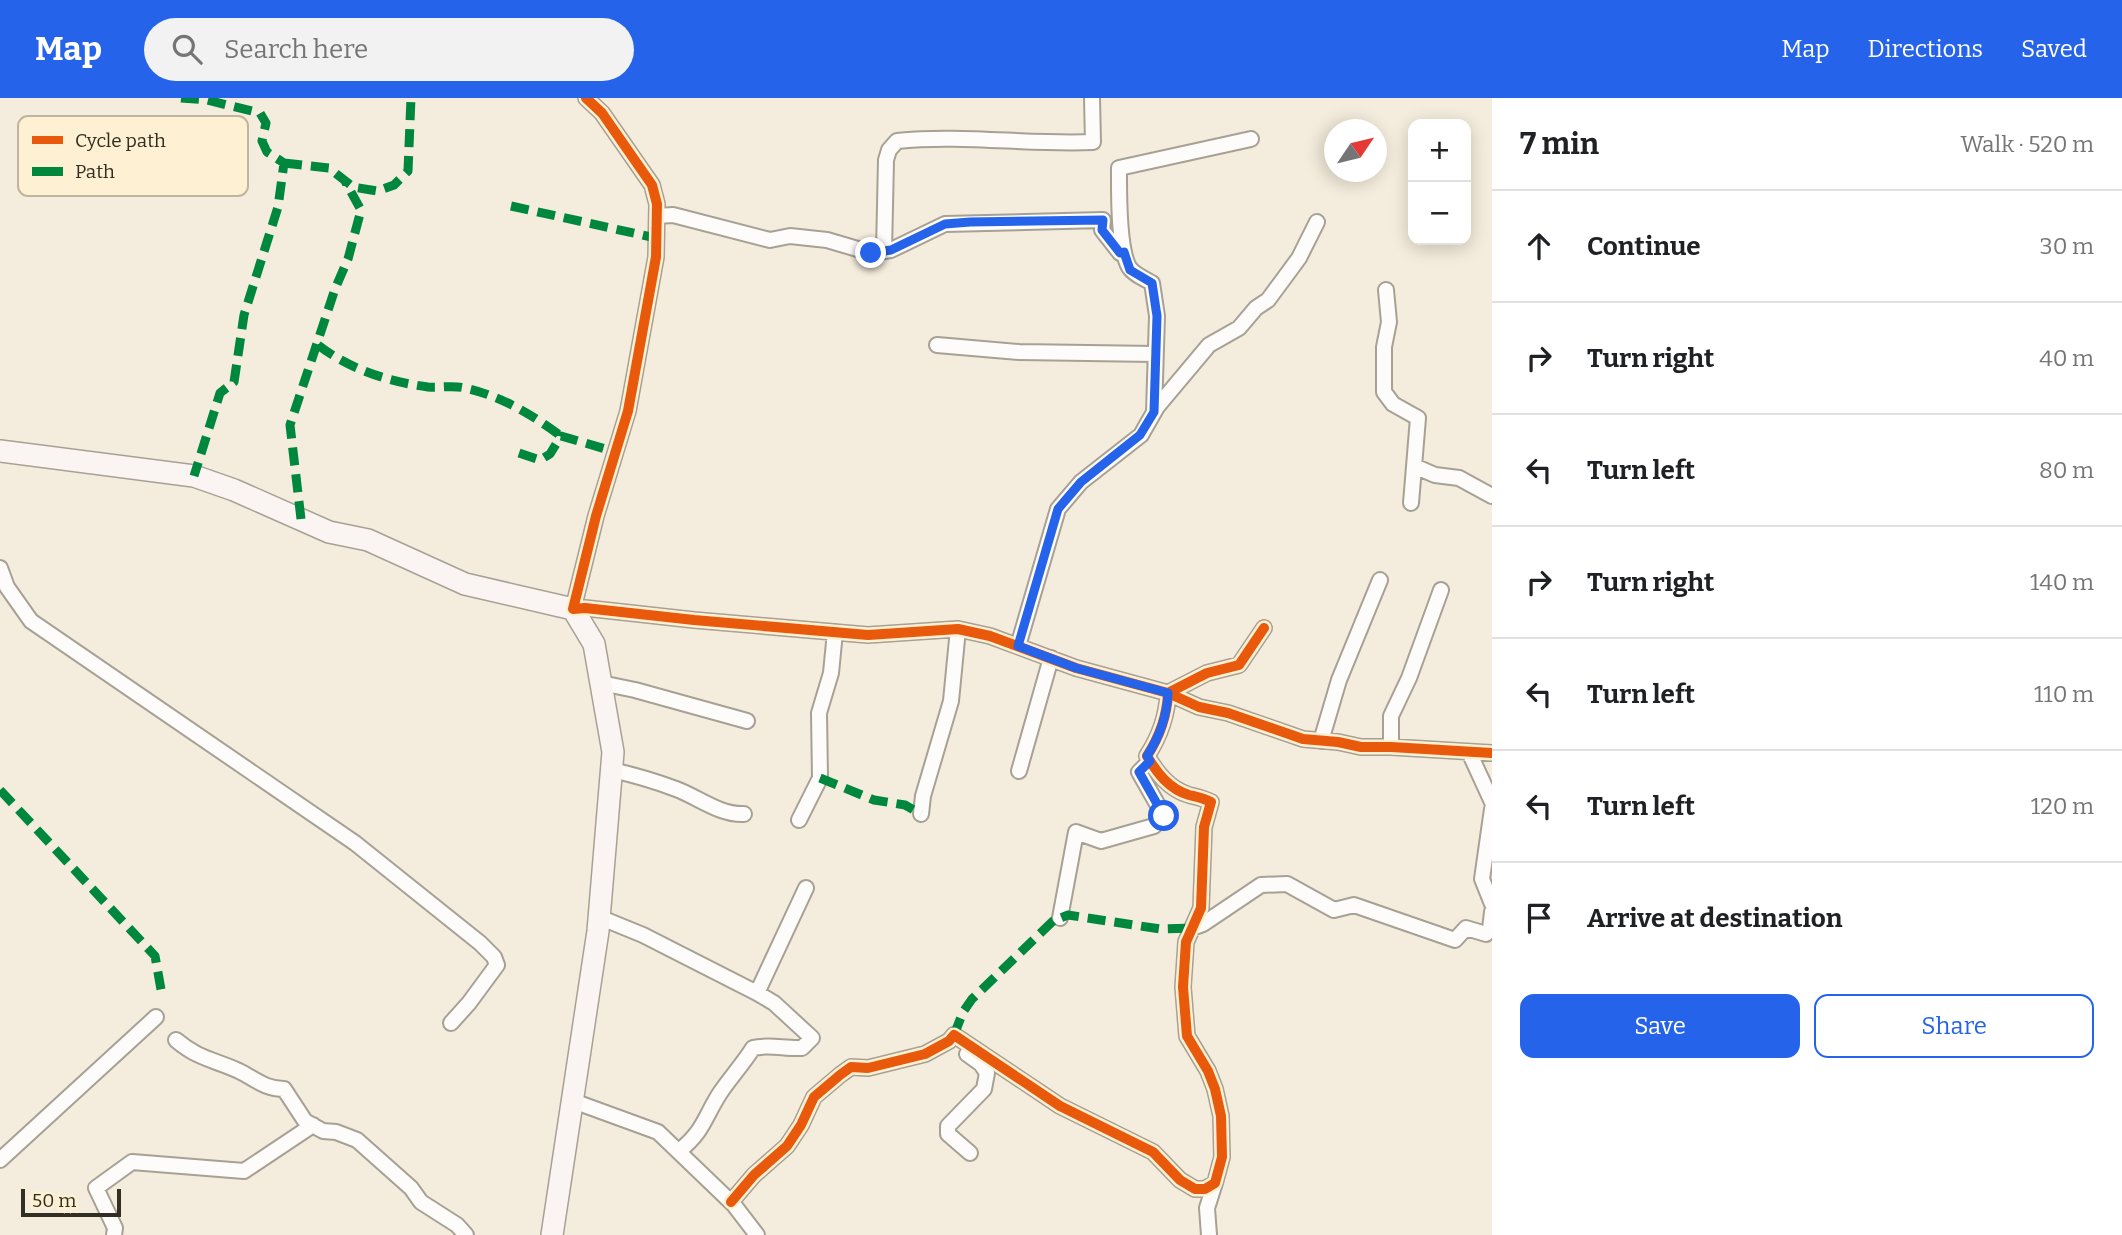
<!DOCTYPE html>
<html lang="en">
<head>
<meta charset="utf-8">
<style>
  body { margin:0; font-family:Bitter,serif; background:#f2f2f2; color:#202124 }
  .controls { position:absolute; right:21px; top:21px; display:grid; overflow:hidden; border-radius:14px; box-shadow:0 4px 18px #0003 }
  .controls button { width:63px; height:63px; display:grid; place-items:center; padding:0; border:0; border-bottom:2px solid #e0e0e0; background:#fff; color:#202124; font:35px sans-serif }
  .compass { position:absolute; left:1324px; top:21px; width:63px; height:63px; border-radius:50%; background:#fff; box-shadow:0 4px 18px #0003; rotate:55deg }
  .scale { position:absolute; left:21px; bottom:18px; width:100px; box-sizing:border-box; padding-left:7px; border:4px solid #332e22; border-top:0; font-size:19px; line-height:24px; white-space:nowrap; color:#332e22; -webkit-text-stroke:5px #fef0d2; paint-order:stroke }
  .stop { position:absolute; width:21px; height:21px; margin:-16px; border:5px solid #2563eb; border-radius:50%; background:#fff }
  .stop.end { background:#2563eb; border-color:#fff; box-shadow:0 2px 7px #0008 }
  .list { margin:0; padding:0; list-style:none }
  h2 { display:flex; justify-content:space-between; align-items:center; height:91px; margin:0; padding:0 28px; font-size:30px }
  h2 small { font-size:23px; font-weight:400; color:#757577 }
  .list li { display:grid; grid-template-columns:46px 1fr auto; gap:21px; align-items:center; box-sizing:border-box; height:112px; padding:0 28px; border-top:2px solid #e0e0e0 }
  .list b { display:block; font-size:26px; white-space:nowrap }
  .list em { font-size:23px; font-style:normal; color:#757577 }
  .actions { display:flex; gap:14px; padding:21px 28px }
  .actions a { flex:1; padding:16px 0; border:2px solid #2563eb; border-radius:14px; text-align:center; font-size:24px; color:#2563eb }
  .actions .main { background:#2563eb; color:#fff }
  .icon { flex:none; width:38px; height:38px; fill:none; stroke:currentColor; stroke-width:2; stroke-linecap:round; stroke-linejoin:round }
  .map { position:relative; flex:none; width:1492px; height:1137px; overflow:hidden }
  header { display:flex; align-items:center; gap:42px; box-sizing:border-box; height:98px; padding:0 35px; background:#2563eb; color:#fff }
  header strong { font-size:33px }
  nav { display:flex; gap:38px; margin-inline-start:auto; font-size:24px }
  .search { width:490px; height:63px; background:#f2f2f2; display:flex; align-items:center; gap:18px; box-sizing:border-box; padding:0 24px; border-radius:38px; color:#757577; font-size:26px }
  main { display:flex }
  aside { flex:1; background:#fff }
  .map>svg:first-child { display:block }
</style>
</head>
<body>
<header>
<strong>Map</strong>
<div class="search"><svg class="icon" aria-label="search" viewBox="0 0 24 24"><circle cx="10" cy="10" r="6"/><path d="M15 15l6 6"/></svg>Search here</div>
<nav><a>Map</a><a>Directions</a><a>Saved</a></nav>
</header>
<main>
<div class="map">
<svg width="1492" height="1137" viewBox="0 0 1492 1137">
  <rect width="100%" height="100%" fill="#f4ecdc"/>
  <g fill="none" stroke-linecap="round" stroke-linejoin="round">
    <defs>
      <path id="street" d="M586,0L602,15L652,87L657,106L656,159L628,313L596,418L573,511L585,510L694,522L868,537L958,531L990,538L1076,570L1168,595L1199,609L1228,615L1303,641L1338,644L1361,649H1391L1492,655
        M657,118L673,117L770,142L790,138L827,142L871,155L891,152L945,126L1103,122L1102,132L1120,155L1124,154
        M884,153L886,62L889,52L897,43C962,36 1028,47 1093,44L1092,0
        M1386,192L1389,224L1384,249V294L1393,306L1418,320L1411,405
        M937,247L1019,254L1155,256
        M1154,314L1157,218L1152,185C1145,181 1133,176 1129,169C1118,150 1119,93 1119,70L1251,41
        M1414,368L1435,377L1459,380L1492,398
        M0,470L7,489L31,523L355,745L480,845L494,859L497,867L469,905L451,925
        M1018,548L1058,411L1081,384L1141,337L1157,309L1209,247L1239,230L1256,210L1268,202L1299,160L1317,124
        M601,585L635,592L747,623
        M1321,643L1339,582L1380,482
        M1391,649V618L1409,580L1441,492
        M1469,654L1492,704
        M612,672C634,677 655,683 676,691C698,699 719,717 744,716
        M1019,673L1051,560
        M1492,711L1482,781L1492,806
        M921,716L923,698L951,603L958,531
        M799,722L820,680L819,615L831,575L835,534
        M599,819L643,837L757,895L774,905L812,940L802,950C785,951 769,946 753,950C743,966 730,980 720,995C704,1020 704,1033 679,1053
        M1060,820L1076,734L1101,743L1154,728L1164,718L1139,674L1150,663
        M1192,830L1203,826L1261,787L1287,786L1334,812L1354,807L1455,842L1466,830L1486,836L1490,831L1492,814
        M757,895L806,790
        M176,942C200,962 213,961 239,973C255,981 265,991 284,991L305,1023L323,1033L336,1034L357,1042L411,1090L421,1104L457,1127L466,1137
        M967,956L981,966L987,975L984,991L948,1028V1036L970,1055
        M573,1003L658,1034L734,1107L757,1137
        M0,1062L156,919
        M731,1104L754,1077L787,1048L801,1027L814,999L840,977L851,969L868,970L925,956L949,943L954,937L1060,1008L1153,1054L1180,1082L1195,1091H1205L1215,1085L1222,1059L1221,1018L1215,991L1208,973L1187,938L1183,889L1186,844L1201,810L1204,729L1211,704C1203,700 1197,699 1189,697C1169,691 1157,675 1147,658C1160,638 1167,619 1168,595L1207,575L1239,567L1264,530
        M114,1137L115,1130L96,1090L132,1064L244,1073L313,1027
        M1209,1137L1207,1110L1215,1085"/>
      <path id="secondary" d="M0,353L194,378L234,392L329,434L368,442L465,486L573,511L594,546L613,654L598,833L552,1137"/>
    </defs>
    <!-- street casing -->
    <use href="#street" stroke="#a7a195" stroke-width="18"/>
    <!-- secondary casing -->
    <use href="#secondary" stroke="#a7a195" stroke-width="24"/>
    <!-- street -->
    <use href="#street" stroke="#fdfcfa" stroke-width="14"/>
    <!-- secondary -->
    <use href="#secondary" stroke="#faf5f2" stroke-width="21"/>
    <!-- quiet -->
    <path stroke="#00873e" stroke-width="9" stroke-dasharray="18 9" stroke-linecap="butt" d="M181,0L207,2L260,15L266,25L262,43L267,54L284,65L278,109L244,217L234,284L220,295L194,378
      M284,65L329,70L353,89L377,93L394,87L408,73L411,0
      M511,108L656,140
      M318,247C349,271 389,284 428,289C440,290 453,287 465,290C501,298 531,316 561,338
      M519,355L540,362L550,356L561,338L616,354
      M301,421L290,327L335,191L348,161L361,112L345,83
      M820,680L874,702L905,707L921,716
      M0,692L155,858L162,897
      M954,937L963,914L972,901L1053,823L1068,817L1160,831L1192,830"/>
    <defs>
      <path id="cycleway" d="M586,0L602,15L652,87L657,106L656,159L628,313L596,418L573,511L585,510L694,522L868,537L958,531L990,538L1076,570L1168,595L1199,609L1228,615L1303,641L1338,644L1361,649H1391L1492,655
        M731,1104L754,1077L787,1048L801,1027L814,999L840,977L851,969L868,970L925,956L949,943L954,937L1060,1008L1153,1054L1180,1082L1195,1091H1205L1215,1085L1222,1059L1221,1018L1215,991L1208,973L1187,938L1183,889L1186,844L1201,810L1204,729L1211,704C1203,700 1197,699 1189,697C1169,691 1157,675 1147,658C1160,638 1167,619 1168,595L1207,575L1239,567L1264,530"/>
    </defs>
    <!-- cycleway casing -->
    <use href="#cycleway" stroke="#fef0d2" stroke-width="15"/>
    <!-- cycleway -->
    <use href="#cycleway" stroke="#e8590c" stroke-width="10"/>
  </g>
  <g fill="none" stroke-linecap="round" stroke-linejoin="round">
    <!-- route -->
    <path stroke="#2563eb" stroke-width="9" d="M871,155L891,152L945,126L970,124L1103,122L1102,132L1120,155L1124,154L1130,172L1152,185L1157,218L1154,314L1140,337L1081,384L1058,411L1018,548L1076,570L1168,595C1167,619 1160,638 1147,658L1150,663L1139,674L1164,718"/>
  </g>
  <!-- legend -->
  <rect x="18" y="18" width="230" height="80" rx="10" fill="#fef0d2" stroke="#c1b69d" stroke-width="2"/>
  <rect x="32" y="38" width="31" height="8" fill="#e8590c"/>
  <rect x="32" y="69" width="31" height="9" fill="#00873e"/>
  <g font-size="19" fill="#332e22">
    <text x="75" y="49">Cycle path</text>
    <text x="75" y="80">Path</text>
  </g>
</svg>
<div class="controls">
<button>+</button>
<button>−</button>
</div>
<svg class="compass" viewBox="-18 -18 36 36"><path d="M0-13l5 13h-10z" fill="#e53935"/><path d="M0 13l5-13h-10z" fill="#757577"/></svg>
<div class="scale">50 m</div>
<div class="stop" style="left:1164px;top:718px"></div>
<div class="stop end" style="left:871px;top:155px"></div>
</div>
<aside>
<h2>7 min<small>Walk · 520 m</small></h2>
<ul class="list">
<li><svg class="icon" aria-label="ahead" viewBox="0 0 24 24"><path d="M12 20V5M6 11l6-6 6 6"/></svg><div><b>Continue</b></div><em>30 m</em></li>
<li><svg class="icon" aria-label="right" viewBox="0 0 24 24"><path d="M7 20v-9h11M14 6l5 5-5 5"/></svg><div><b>Turn right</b></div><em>40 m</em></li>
<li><svg class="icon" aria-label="left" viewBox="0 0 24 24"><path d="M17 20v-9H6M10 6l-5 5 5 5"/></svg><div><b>Turn left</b></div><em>80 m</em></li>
<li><svg class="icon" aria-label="right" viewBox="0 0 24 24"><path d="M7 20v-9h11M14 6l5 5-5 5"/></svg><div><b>Turn right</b></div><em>140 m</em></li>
<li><svg class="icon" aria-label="left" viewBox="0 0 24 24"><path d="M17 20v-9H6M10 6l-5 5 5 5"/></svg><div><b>Turn left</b></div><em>110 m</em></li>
<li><svg class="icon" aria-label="left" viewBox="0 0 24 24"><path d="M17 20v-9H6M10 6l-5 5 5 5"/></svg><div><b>Turn left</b></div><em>120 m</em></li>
<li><svg class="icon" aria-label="arrive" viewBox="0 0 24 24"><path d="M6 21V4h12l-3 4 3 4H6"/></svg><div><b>Arrive at destination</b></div></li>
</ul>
<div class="actions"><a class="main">Save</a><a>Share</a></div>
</aside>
</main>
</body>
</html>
